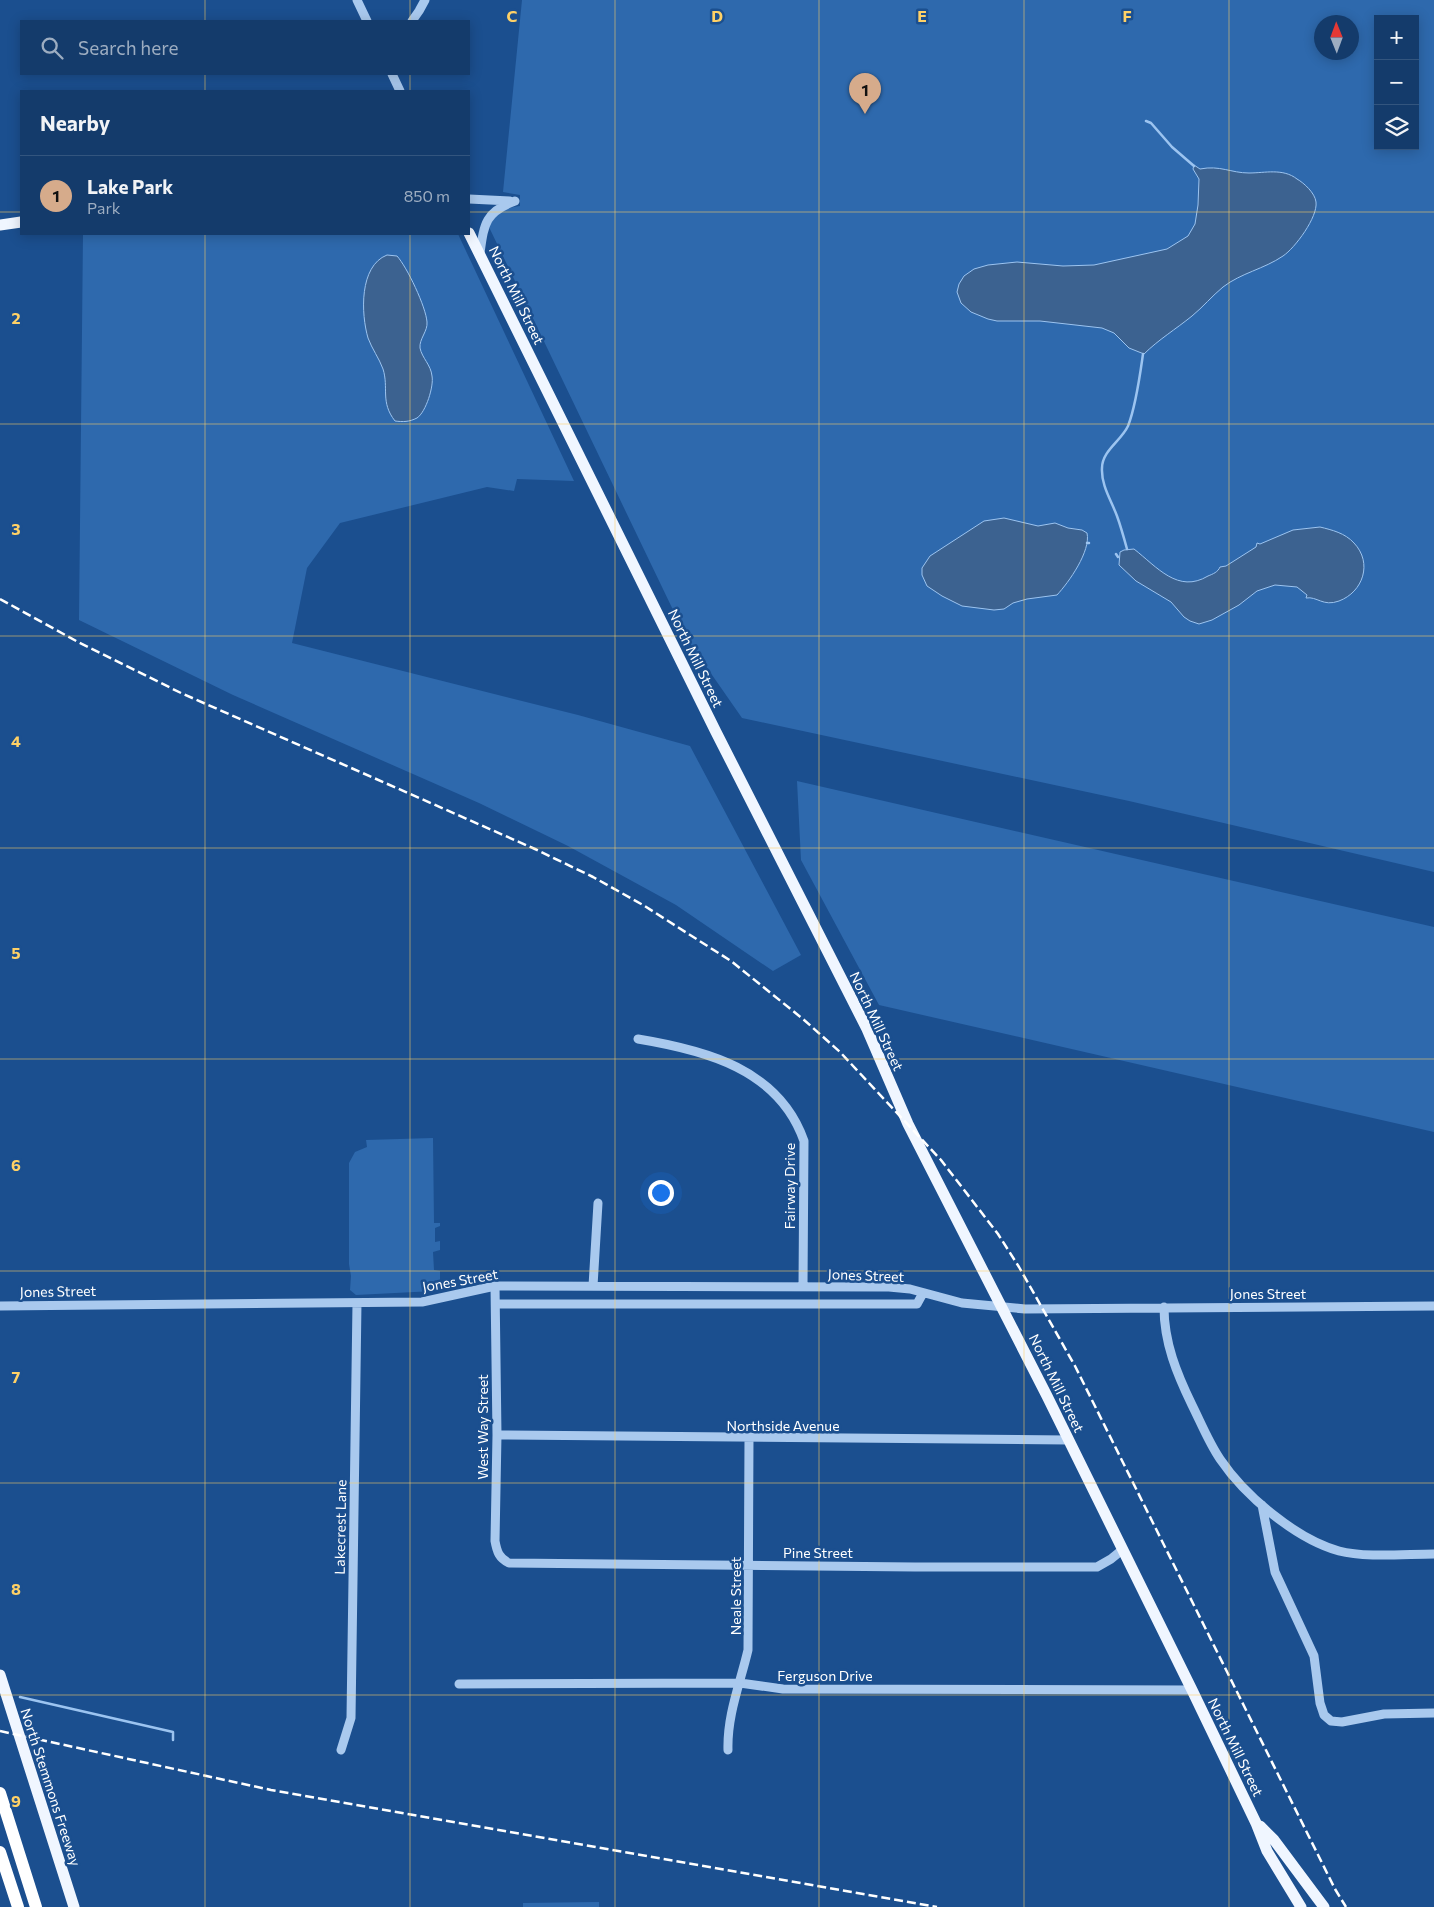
<!DOCTYPE html>
<html lang="en">
<head>
<meta charset="utf-8">
<style>
  body { margin:0; font-family:Commissioner,sans-serif; background:#214673; color:#f1f3f6 }
  .controls { position:absolute; right:15px; top:15px; display:grid; overflow:hidden; border-radius:0px; box-shadow:0 2px 12px #0003 }
  .controls button { width:45px; height:45px; display:grid; place-items:center; padding:0; border:0; border-bottom:1px solid #33557e; background:#143b6b; color:#f1f3f6; font:25px sans-serif }
  .compass { position:absolute; left:1314px; top:15px; width:45px; height:45px; border-radius:50%; background:#143b6b; box-shadow:0 2px 12px #0003; rotate:359deg }
  .you { position:absolute; left:660px; top:1192px; width:18px; height:18px; margin:-12px; border:4px solid #fff; border-radius:50%; background:#1a73e8; box-shadow:0 0 0 8px #1a73e833 }
  .badge { display:grid; place-items:center; width:32px; height:32px; border-radius:50%; background:#d6ab8b; color:#111; font-size:16px; font-weight:700 }
  .pin { position:absolute; translate:-50% -41px; filter:drop-shadow(0 1px 2px #0008) }
  .pin::after { content:''; position:absolute; top:26px; width:18px; height:15px; background:inherit; clip-path:polygon(0 0,100% 0,50% 100%) }
  .list { margin:0; padding:0; list-style:none }
  h2 { display:flex; justify-content:space-between; align-items:center; height:65px; margin:0; padding:0 20px; font-size:21px }
  h2 small { font-size:16px; font-weight:400; color:#9dadc1 }
  .list li { display:grid; grid-template-columns:32px 1fr auto; gap:15px; align-items:center; box-sizing:border-box; height:80px; padding:0 20px; border-top:1px solid #33557e }
  .list b { display:block; font-size:19px; white-space:nowrap }
  .list p { margin:0; font-size:16px; white-space:nowrap; color:#9dadc1 }
  .list em { font-size:16px; font-style:normal; color:#9dadc1 }
  .icon { flex:none; width:28px; height:28px; fill:none; stroke:currentColor; stroke-width:2; stroke-linecap:round; stroke-linejoin:round }
  .map { position:relative; flex:none; width:1434px; height:1907px; overflow:hidden }
  .search { position:absolute; background:#143b6b; box-shadow:0 2px 12px #0003; left:20px; top:20px; width:450px; height:55px; display:flex; align-items:center; gap:12px; box-sizing:border-box; padding:0 18px; border-radius:0px; color:#9dadc1; font-size:19px }
  .panel { position:absolute; background:#143b6b; box-shadow:0 2px 12px #0003; left:20px; top:90px; width:450px; height:145px; border-radius:0px }
  .map>svg:first-child { display:block }
</style>
</head>
<body>
<div class="map">
<svg width="1434" height="1907" viewBox="0 0 1434 1907">
  <rect width="100%" height="100%" fill="#1b4f8f"/>
  <!-- green -->
  <path fill="#2e69ad" fill-rule="evenodd" d="M522,0H1434V872L1129,801L742,718L687,639L488,225C496,212 504,208 520,206V195L503,192ZM1378,19H1415V146H1378ZM1322,22H1352V52H1322Z
    M83,234H458L574,481L517,479L514,491L487,487L340,523L307,568L292,643L578,715L690,746L801,955L773,971L676,905L568,846L479,803L233,695L79,620Z
    M797,781L1434,927V1132L879,1005L801,860Z
    M433,1138L434,1223H440V1226L435,1228V1242L440,1241V1250L433,1252L434,1270L440,1271V1285L434,1291L356,1295L350,1290L351,1276L349,1264V1163L355,1152L367,1147L366,1140Z
    M599,1902V1907H523V1903Z"/>
  <!-- water -->
  <path fill="#3c6290" stroke="#9cc4f0" d="M1194,165L1200,169C1220,165 1231,173 1249,173C1265,173 1283,168 1297,179C1304,183 1315,193 1316,202C1318,217 1295,248 1283,256C1264,269 1241,273 1223,287C1212,296 1203,307 1192,316C1176,329 1158,340 1144,354L1129,348L1114,333L1102,328L1040,321H997L988,319L971,312L961,303L957,292L959,284L964,276L974,269L988,265L1017,262L1063,266L1094,265L1167,249L1188,236L1195,224L1198,205L1199,179L1193,169Z
    M387,255L397,256C407,267 426,307 427,322C428,331 419,339 420,348C422,358 431,365 432,376C434,386 426,412 417,418C409,422 403,422 395,421C380,402 389,388 383,369C379,358 372,349 368,338C361,314 359,266 387,255Z
    M1004,518L1038,526L1055,523L1068,528L1082,530L1087,533C1091,551 1069,582 1057,595L1027,599L1013,603L1004,609L994,610L962,606L942,596L927,586L922,575V568L930,556L984,521Z
    M1320,527C1332,530 1345,533 1354,543C1373,563 1363,592 1339,601C1323,607 1317,596 1306,598L1307,595L1297,587L1275,585L1257,591L1239,605L1212,620L1199,624L1190,621L1184,617L1171,602L1136,581L1119,565L1120,552L1124,550L1134,549C1157,567 1178,594 1208,576C1213,574 1218,572 1220,567L1226,566L1256,547L1257,543L1260,544L1293,530Z"/>
  <g fill="none" stroke-linecap="round" stroke-linejoin="round">
    <!-- stream -->
    <path stroke="#9cc4f0" stroke-width="2.5" d="M1146,121L1151,123L1172,147L1194,166
      M1087,543H1089
      M1127,549C1124,538 1121,527 1117,516C1111,500 1101,485 1102,468C1102,451 1121,441 1128,426C1136,406 1140,375 1143,354
      M1116,554L1118,557
      M20,1697L173,1732V1740"/>
    <!-- minor -->
    <path stroke="#a9c9ee" stroke-width="9" d="M357,0L367,21
      M412,21L419,11L425,0
      M392,74L400,91
      M469,199L510,201
      M480,253C484,224 485,212 515,201
      M638,1039C705,1050 779,1069 804,1141L803,1287
      M495,1286L497,1435L495,1541C497,1552 499,1558 509,1563L915,1567H1097L1111,1559L1122,1550
      M593,1286L598,1203
      M496,1304H917L923,1293
      M0,1306L422,1302L495,1286L889,1287L910,1289L962,1303L1025,1309L1434,1306
      M1164,1307C1164,1343 1177,1374 1192,1405C1201,1423 1209,1443 1220,1459C1245,1496 1296,1539 1339,1551C1365,1558 1406,1554 1434,1554
      M497,1435L1068,1440
      M1262,1505L1275,1572L1314,1656L1320,1703L1324,1715L1331,1721L1342,1722L1384,1714L1434,1713
      M459,1684L740,1683L783,1689L1192,1690
      M341,1750L351,1718L357,1303
      M728,1750C727,1715 740,1684 748,1650L749,1438"/>
    <!-- major -->
    <path stroke="#f0f6ff" stroke-width="11" d="M0,225L21,222
      M469,233L716,732L867,1029L908,1124L1047,1396L1192,1690L1256,1823L1267,1851L1301,1907
      M0,1675L74,1907
      M1260,1826L1274,1840L1324,1907"/>
    <!-- highway -->
    <path stroke="#fff" stroke-width="12" d="M0,1793L36,1907
      M0,1852L18,1907"/>
    <!-- rail -->
    <path stroke="#fff" stroke-width="2.5" stroke-dasharray="9 4" stroke-linecap="butt" d="M0,599L78,642L181,693L535,849L593,877L643,905L731,961L803,1019L840,1052L941,1160L998,1234L1019,1267L1075,1366L1335,1889L1346,1907
      M0,1731L271,1790L937,1907"/>
  </g>
  <!-- grid -->
  <path fill="none" stroke="#ffd166" stroke-width="1" stroke-opacity="0.55" d="M205,0V21M410,0V21M615,0V1907M819,0V1907M1024,0V1907M1229,0V1907M205,74V91M410,74V91M0,212H21M469,212H1434M205,234V1907M410,234V1907M0,424H1434M0,636H1434M0,848H1434M0,1059H1434M0,1271H1434M0,1483H1434M0,1695H1434"/>
  <g text-anchor="middle" dominant-baseline="central" stroke-width="5" stroke-linejoin="round" paint-order="stroke">
    <!-- street labels -->
    <g font-size="14" fill="#fff" stroke="#1b4f8f">
      <text transform="translate(517 295) rotate(64)">North Mill Street</text>
      <text transform="translate(696 658) rotate(64)">North Mill Street</text>
      <text transform="translate(877 1021) rotate(65)">North Mill Street</text>
      <text transform="translate(789 1186) rotate(-90)">Fairway Drive</text>
      <text transform="translate(866 1275) rotate(2)">Jones Street</text>
      <text transform="translate(460 1280) rotate(-10)">Jones Street</text>
      <text transform="translate(58 1291) rotate(-1)">Jones Street</text>
      <text x="1268" y="1293">Jones Street</text>
      <text transform="translate(1057 1383) rotate(64)">North Mill Street</text>
      <text x="783" y="1425">Northside Avenue</text>
      <text transform="translate(482 1427) rotate(-90)">West Way Street</text>
      <text transform="translate(340 1527) rotate(-89)">Lakecrest Lane</text>
      <text x="818" y="1552">Pine Street</text>
      <text transform="translate(735 1596) rotate(-90)">Neale Street</text>
      <text x="825" y="1675">Ferguson Drive</text>
      <text transform="translate(1236 1747) rotate(64)">North Mill Street</text>
      <text transform="translate(51 1787) rotate(72)">North Stemmons Freeway</text>
    </g>
  </g>
  <g font-size="16" text-anchor="middle" font-weight="bold" fill="#ffd166" stroke="#1b4f8f" stroke-width="5" stroke-linejoin="round" paint-order="stroke">
    <text x="512" y="22">C</text>
    <text x="717" y="22">D</text>
    <text x="922" y="22">E</text>
    <text x="1127" y="22">F</text>
    <text x="16" y="324">2</text>
    <text x="16" y="535">3</text>
    <text x="16" y="747">4</text>
    <text x="16" y="959">5</text>
    <text x="16" y="1171">6</text>
    <text x="16" y="1383">7</text>
    <text x="16" y="1595">8</text>
    <text x="16" y="1807">9</text>
  </g>
</svg>
<div class="controls">
<button>+</button>
<button>−</button>
<button><svg class="icon" aria-label="layers" viewBox="0 0 24 24"><path d="M12 4l9 5-9 5-9-5zM3 14l9 5 9-5"/></svg></button>
</div>
<svg class="compass" viewBox="-18 -18 36 36"><path d="M0-13l5 13h-10z" fill="#e53935"/><path d="M0 13l5-13h-10z" fill="#9dadc1"/></svg>
<div class="you"></div>
<div class="pin badge" style="left:865px;top:114px">1</div>
<div class="search"><svg class="icon" aria-label="search" viewBox="0 0 24 24"><circle cx="10" cy="10" r="6"/><path d="M15 15l6 6"/></svg>Search here</div>
<section class="panel">
<h2>Nearby<small></small></h2>
<ul class="list">
<li><span class="badge">1</span><div><b>Lake Park</b><p>Park</p></div><em>850 m</em></li>
</ul>
</section>
</div>
</body>
</html>
